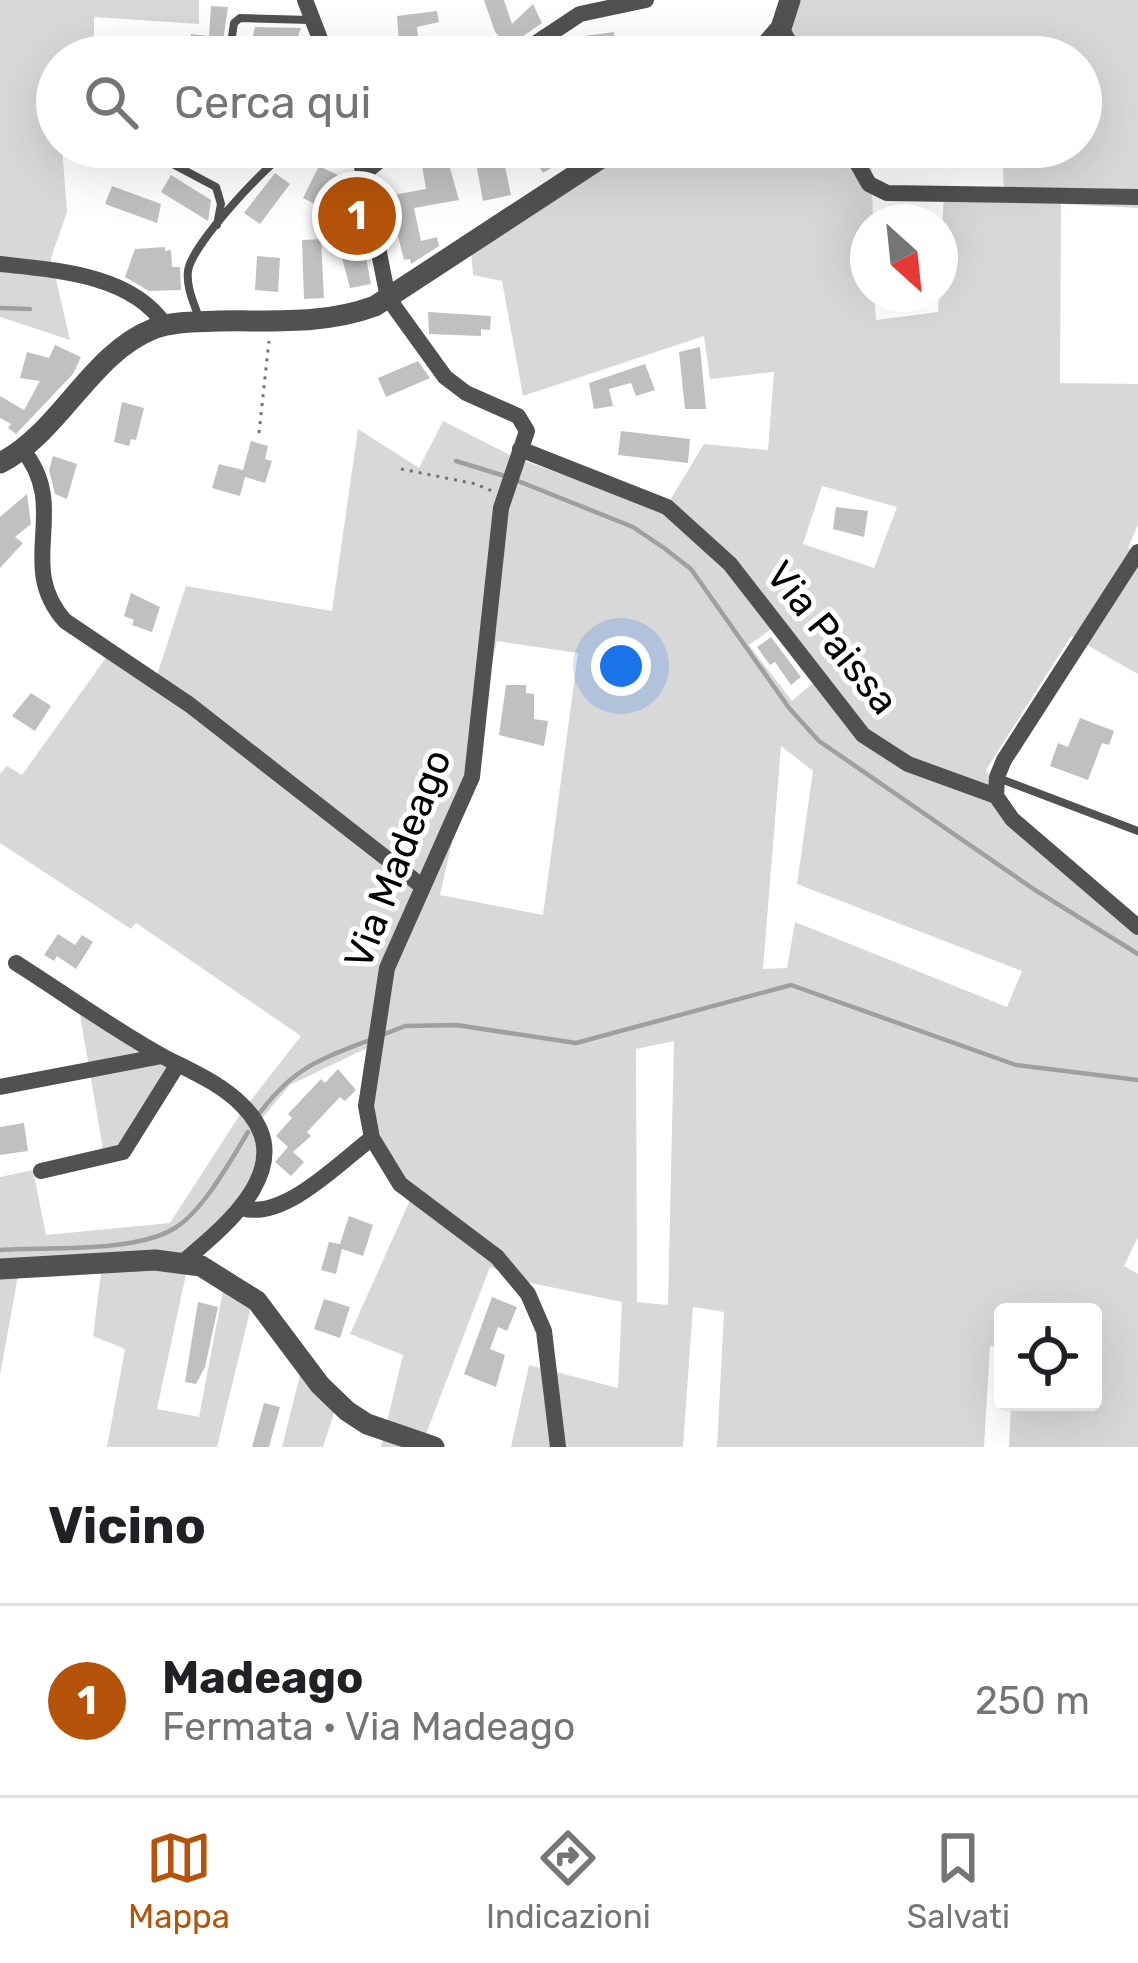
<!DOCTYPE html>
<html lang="it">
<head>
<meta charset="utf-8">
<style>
  body { margin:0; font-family:Rubik,sans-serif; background:#f6f6f6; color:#202124 }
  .controls { position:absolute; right:36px; bottom:36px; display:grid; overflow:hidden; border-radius:12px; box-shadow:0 12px 48px #0002 }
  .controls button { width:108px; height:108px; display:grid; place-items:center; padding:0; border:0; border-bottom:3px solid #e0e0e0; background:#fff; color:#202124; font:60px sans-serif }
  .compass { position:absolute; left:850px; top:204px; width:108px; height:108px; border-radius:50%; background:#fff; box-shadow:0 12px 48px #0002; rotate:153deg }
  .you { position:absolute; left:621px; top:666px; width:42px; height:42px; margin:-30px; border:9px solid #fff; border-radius:50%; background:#1a73e8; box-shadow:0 0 0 18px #1a73e833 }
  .badge { display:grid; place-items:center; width:78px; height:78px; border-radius:50%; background:#b45309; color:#fff; font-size:39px; font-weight:700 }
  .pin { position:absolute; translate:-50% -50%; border:6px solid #fff; box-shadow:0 3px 12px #0006 }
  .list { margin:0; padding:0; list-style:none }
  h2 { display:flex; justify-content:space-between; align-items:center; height:156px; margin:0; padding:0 48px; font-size:51px }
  h2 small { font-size:39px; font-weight:400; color:#757577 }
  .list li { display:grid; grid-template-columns:78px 1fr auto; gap:36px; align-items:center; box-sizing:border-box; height:192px; padding:0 48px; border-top:3px solid #e0e0e0 }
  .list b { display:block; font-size:45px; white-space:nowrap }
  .list p { margin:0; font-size:39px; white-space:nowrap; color:#757577 }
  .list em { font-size:39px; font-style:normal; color:#757577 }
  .icon { flex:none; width:66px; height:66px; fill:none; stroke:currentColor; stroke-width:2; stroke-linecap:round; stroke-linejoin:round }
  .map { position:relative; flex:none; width:1138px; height:1447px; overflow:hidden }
  .search { position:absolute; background:#fff; box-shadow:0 12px 48px #0002; left:36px; right:36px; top:36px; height:132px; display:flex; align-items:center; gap:30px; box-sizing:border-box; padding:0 42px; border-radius:66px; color:#757577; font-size:45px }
  .sheet { height:348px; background:#fff }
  nav { display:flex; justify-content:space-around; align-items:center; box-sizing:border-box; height:168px; border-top:3px solid #e0e0e0; background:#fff; font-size:33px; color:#757577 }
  nav a { display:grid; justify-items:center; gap:6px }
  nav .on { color:#b45309 }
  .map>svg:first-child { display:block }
</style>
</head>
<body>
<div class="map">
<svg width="1138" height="1447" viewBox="0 0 1138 1447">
  <rect width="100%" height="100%" fill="#fff"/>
  <!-- green -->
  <path fill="#d8d8d8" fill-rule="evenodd" d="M0,0H199V24L94,17V57H57V147H62L67,212L51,258L70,340L0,317Z
    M786,0H1138V208L1061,204L1060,383L1138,384V524L1128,548L1138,552V674L1071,636L986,770L1010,812L1138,920V1237L1124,1266L1138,1274V1447H1009L1011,1402H1093V1312H1003V1348L990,1346L984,1447H717L724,1312L693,1307L683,1447H511L529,1365L618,1388L622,1302L531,1283L490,1267L421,1447H381L403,1355L350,1334L410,1200L364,1127L367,1048L290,1085L259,1122L257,1161L248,1190L186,1274L157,1409L199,1417L224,1285L251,1307L217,1447H107L125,1349L93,1336L101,1273L18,1276L0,1375V1177L33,1170L46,1235L170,1223L241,1113L301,1036L136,923L131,929L0,843V774L7,766L22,775L108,655L154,684L186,586L332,611L358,429L419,468L443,421L516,458L664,510L704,444L768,450L774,372L710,379L704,336L523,396L502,281L473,275L470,235L603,147H871L873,222H868V294H874L876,320L938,312L944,191L1004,192L1002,147H1081V57H739L767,39ZM822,486L897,507L874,568L803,544ZM773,628L813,683L792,701L749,645ZM497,641L578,653L543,915L440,895ZM781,746L813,771L797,884L1022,971L1007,1007L795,922L787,968L763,969ZM674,1041L668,1304L667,1305L637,1302L636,1049Z
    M79,1009L176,1068L124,1149L104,1155Z
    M302,1367L335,1410L323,1447H282Z"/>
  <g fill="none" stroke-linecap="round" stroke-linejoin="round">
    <!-- stream -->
    <path stroke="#9f9f9f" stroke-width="4.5" d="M0,308L30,309
      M456,461L508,477
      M518,481L633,527L664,548L691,569L789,708L819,741L1035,890L1138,954
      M382,1035L405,1026L456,1025L576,1043L791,985L1016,1065L1138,1080
      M256,1118C292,1068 316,1061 372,1039
      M0,1250C48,1247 135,1253 175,1228C203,1211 231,1160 248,1132"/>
  </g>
  <!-- building -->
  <path fill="#c0c0c0" d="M484,0H504L512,24L533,4L542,23L509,46L495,32Z
    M211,6L228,7L221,55L189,50L191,34L209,36Z
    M437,11L439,22L417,27L420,57H400L397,16Z
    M255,27L301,28L293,49L270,45L266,57H248Z
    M614,32L615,38L623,37L625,57H587L584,36Z
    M473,147H501L511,195L483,201Z
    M528,147H587L543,173Z
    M448,161L459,200L414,208L421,241L437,237L439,246L411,264L410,259L404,260L388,196L426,189L422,166Z
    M319,166L346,179L330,212L303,198Z
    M275,173L290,184L260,224L244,213Z
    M171,175L211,200L208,221L161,192Z
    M112,186L161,204L157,223L105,204Z
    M321,239L324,298L304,299L302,240Z
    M165,247V251L171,250L172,267H180L181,290L149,291L125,277L135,249Z
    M364,247L371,284L350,288L340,251Z
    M257,256L280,258L278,292L255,290Z
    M428,312L491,316L490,330L481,329V336L429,334Z
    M55,345L81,357L73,374L16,434L8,428L11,424L0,418V396L24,410L40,381L20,378L27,352L49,358Z
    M700,347L706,409H685L679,352Z
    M418,361L430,378L386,397L378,378Z
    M645,364L655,390L636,396L631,383L609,389L613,406L594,409L589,383Z
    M122,402L144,408L136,440L131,439L129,446L114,442Z
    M621,431L690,439L688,463L618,455Z
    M251,441L268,446L265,459L272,461L265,483L245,477L240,496L212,488L219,464L243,470Z
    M53,456L77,464L67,499L55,494L49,470Z
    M27,494L31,524L15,537L23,543L0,568V517Z
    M836,507L868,511L864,537L833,529Z
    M131,593L160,607L152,632L132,625L134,620L124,616Z
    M771,637L801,677L791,685L775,662L770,665L757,647Z
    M506,685H526V693L534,694V719L548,721L544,746L499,735Z
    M31,693L51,706L35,731L12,716Z
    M1080,718L1114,731L1109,745L1102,743L1088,780L1050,766L1058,743L1068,747Z
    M58,934L75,945L82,935L93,942L76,969L57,956L54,961L44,955Z
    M338,1069L356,1090L345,1101L340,1097L307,1132L311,1136L293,1152L304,1162L291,1176L275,1162L288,1147L276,1136L292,1118L288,1114L321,1079L325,1083Z
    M24,1123L28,1151L0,1155V1127Z
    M349,1216L373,1225L363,1256L342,1249L336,1274L321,1270L329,1242L340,1244Z
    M492,1297L517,1307L507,1331L498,1327L490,1349L505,1355L496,1387L464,1374Z
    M324,1299L350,1307L340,1338L314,1329Z
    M198,1302L218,1307L205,1367L196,1384L185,1382Z
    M264,1403L280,1407L269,1447H252Z"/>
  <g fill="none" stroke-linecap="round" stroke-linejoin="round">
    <!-- path -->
    <path stroke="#737373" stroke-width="3" stroke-dasharray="3 6" stroke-linecap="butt" d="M259,433L269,341
      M401,469L476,484L492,491"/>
    <!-- service -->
    <path stroke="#515151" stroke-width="8" d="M229,56L234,23L240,18L311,20
      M150,152L216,187L221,204L217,225
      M199,318C194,303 186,287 188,271C191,245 270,160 294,147
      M998,778L1138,831"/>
    <!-- minor -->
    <path stroke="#515151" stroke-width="16" d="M305,0L327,57
      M781,28L798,57
      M515,57L580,14L646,0
      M358,147L388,298L445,377L466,393L518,416L527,431L501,508L472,777L387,968L366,1106L372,1138L400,1184L497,1257L528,1294L544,1331L558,1447
      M848,147L869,184L887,193L1138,197
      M364,173L397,147
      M0,264C55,270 131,274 165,325
      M22,449C72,509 14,564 65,621L190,705L423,887
      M520,449L667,507L730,564L863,735L908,764L996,796L1012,819L1138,927
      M996,796L997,777L1004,760L1138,552
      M16,963C65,994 113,1029 164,1057C191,1071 220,1083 242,1105C302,1164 227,1225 184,1261
      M0,1087L162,1056
      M41,1171L123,1152L178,1064
      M242,1208C284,1221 340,1162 372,1138"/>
    <!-- tertiary -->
    <path stroke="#515151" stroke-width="21" d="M756,57L781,28L790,0
      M0,463C60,433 90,354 153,329C174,321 196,322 218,321C271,320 324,325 375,306L618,147
      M0,1269L155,1260L201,1266L257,1301L320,1385L347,1411L367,1424L434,1447"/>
  </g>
  <g text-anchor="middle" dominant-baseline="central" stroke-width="10" stroke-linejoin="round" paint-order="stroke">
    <!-- street labels -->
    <g font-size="39" fill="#000" stroke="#fff">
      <text transform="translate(832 638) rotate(51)">Via Paissa</text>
      <text transform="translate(398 859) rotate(-69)">Via Madeago</text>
    </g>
  </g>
</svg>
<div class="controls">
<button><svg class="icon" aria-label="locate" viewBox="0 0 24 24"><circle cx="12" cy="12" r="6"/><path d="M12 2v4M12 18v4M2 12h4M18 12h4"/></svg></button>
</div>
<svg class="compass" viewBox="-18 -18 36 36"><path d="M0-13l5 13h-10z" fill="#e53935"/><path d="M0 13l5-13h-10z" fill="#757577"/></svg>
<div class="you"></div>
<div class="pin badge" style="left:357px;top:216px">1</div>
<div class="search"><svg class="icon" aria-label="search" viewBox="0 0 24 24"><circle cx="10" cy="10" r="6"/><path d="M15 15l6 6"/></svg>Cerca qui</div>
</div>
<section class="sheet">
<h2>Vicino<small></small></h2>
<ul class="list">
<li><span class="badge">1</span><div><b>Madeago</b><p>Fermata · Via Madeago</p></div><em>250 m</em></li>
</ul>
</section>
<nav>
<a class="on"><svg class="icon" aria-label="map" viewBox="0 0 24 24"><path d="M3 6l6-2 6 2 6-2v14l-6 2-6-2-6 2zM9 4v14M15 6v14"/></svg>Mappa</a>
<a><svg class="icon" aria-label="directions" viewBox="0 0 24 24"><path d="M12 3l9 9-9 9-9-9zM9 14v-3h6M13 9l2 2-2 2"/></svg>Indicazioni</a>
<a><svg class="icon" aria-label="saved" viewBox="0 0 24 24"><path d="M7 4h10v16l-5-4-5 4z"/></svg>Salvati</a>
</nav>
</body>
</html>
